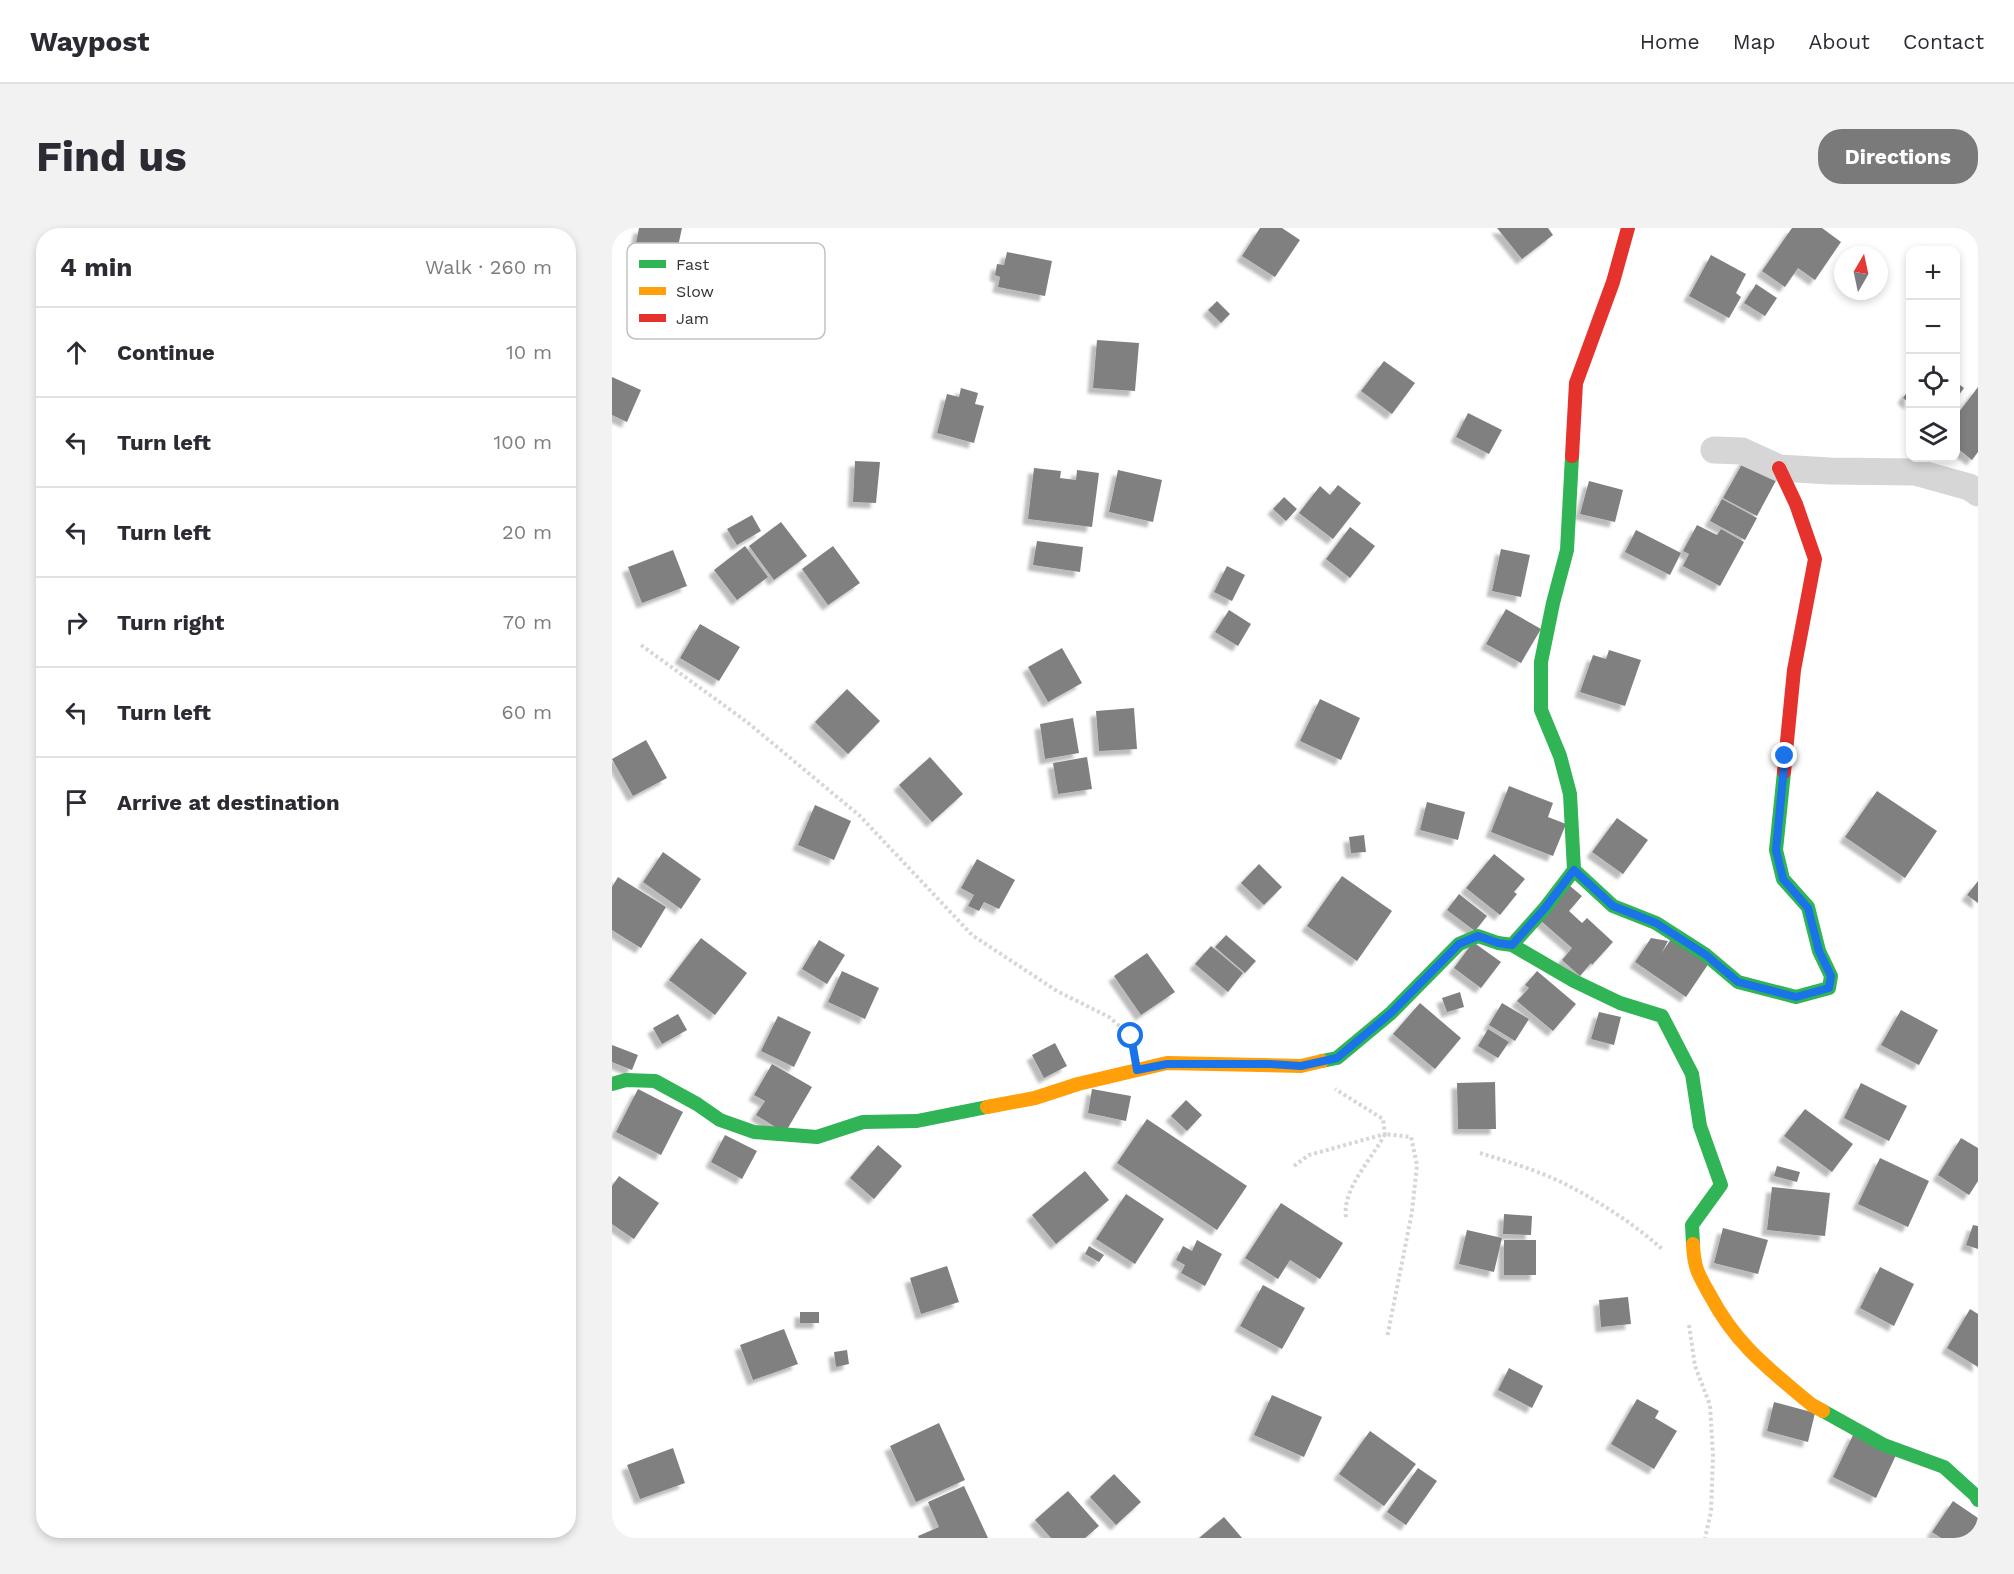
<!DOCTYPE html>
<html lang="en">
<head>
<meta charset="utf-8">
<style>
  body { margin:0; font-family:"Work Sans",sans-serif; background:#f2f2f3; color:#2b2b33 }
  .controls { position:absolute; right:18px; top:18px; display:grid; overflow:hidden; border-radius:12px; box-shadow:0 3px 9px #0003 }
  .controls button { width:54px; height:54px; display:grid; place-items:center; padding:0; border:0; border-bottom:2px solid #e1e1e2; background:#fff; color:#2b2b33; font:30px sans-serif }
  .compass { position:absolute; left:1222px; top:18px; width:54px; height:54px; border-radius:50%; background:#fff; box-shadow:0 3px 9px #0003; rotate:9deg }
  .stop { position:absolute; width:18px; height:18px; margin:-14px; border:4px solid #1a73e8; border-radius:50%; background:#fff }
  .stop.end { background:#1a73e8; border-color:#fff; box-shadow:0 2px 6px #0008 }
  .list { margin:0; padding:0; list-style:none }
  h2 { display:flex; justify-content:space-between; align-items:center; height:78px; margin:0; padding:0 24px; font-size:26px }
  h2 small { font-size:20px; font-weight:400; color:#7c7c81 }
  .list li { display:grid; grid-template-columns:39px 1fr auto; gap:18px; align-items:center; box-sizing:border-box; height:90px; padding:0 24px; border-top:2px solid #e1e1e2 }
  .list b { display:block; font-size:22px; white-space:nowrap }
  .list em { font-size:20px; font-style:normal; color:#7c7c81 }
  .icon { flex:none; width:33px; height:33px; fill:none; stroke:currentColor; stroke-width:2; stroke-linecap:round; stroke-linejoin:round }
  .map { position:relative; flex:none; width:1366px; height:1310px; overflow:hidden; border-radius:24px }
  header { display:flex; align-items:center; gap:36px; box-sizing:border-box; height:84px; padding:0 30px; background:#fff; border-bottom:2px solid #e1e1e2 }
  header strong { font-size:28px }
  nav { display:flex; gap:33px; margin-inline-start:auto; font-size:21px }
  .intro { display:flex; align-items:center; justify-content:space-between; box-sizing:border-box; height:144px; padding:0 36px }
  h1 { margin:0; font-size:42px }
  .button { padding:15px 27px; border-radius:24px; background:#7a7a7a; color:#fff; font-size:21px; font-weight:700 }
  main { display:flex; gap:36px; padding:0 36px }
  aside { flex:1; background:#fff; border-radius:24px; box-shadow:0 3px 9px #0003 }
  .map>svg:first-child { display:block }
</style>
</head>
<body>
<header>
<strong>Waypost</strong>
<nav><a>Home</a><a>Map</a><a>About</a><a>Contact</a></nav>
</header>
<div class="intro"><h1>Find us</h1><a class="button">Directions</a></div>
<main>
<aside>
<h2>4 min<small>Walk · 260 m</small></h2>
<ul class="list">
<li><svg class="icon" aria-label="ahead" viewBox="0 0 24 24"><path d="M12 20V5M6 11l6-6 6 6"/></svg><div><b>Continue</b></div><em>10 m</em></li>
<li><svg class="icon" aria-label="left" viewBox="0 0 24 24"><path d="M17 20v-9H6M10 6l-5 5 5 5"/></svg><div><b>Turn left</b></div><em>100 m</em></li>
<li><svg class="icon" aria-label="left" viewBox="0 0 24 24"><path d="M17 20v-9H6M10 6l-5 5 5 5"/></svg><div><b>Turn left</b></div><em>20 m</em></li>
<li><svg class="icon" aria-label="right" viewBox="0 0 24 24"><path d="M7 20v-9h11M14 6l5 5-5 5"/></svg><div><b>Turn right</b></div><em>70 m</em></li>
<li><svg class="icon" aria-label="left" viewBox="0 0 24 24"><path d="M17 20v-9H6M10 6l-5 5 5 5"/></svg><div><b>Turn left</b></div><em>60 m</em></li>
<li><svg class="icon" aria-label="arrive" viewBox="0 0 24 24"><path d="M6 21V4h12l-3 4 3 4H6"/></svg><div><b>Arrive at destination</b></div></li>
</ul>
</aside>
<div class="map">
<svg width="1366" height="1310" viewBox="0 0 1366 1310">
  <defs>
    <filter id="shadow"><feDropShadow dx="-5.5" dy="5.5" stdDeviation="1.5" flood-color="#0004"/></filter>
  </defs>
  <rect width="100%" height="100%" fill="#fff"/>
  <!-- building -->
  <path fill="#808080" filter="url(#shadow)" d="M27,0H70L65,23L24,15Z
    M648,0H670L688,12L663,49L630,28Z
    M885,0H936L941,7L910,31Z
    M1180,0H1210L1229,14L1203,52L1186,40L1173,59L1150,43Z
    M395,24L440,33L433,68L386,59L388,49L383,47L385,36L392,37Z
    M1099,27L1134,46L1124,65L1129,69L1117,90L1077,68Z
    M1144,56L1165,70L1153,88L1132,75Z
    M605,73L618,86L609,95L596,82Z
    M485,112L527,115L523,163L481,160Z
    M772,133L803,155L780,186L749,163Z
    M0,149L29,162L15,194L0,187Z
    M1344,154L1352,160L1344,171Z
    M1366,159V224L1360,232L1344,219V188Z
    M349,160L366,165L363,176L372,178L362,215L325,205L335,166L347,169Z
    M1298,160V176L1291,170Z
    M856,185L890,202L877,226L844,209Z
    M1134,229L1167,247L1145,288L1111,270Z
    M243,233L268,234L264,275L241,274Z
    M422,240L449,243L448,250L464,252L465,242L487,245L480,299L416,291Z
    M506,242L550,252L541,294L497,284Z
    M977,253L1011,262L1003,294L968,286Z
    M726,257L749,275L721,311L687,285L708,258L718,267Z
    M672,269L685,281L674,293L661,281Z
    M1110,271L1145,290L1133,312L1098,293Z
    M140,287L149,303L125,317L115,301Z
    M169,294L195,328L162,352L137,318Z
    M1085,297L1105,307L1109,301L1132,314L1108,358L1071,338L1077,326L1071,323Z
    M738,299L763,318L738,350L714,331Z
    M1024,302L1069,325L1058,347L1013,324Z
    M425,313L471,319L468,344L421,337Z
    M133,318L156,349L125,372L102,342Z
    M221,318L248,355L216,377L190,341Z
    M889,321L918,327L909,369L880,363Z
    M61,322L75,358L30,375L16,339Z
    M615,338L633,347L620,373L602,364Z
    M894,381L929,401L909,435L874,416Z
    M617,382L639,396L626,418L603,404Z
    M88,396L128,419L107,453L68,430Z
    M450,420L470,455L436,474L416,439Z
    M997,422L1029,432L1013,478L968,464L981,427L994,431Z
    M235,461L268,493L236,526L203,494Z
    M708,471L748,490L729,532L688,513Z
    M522,480L525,521L487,523L484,483Z
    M461,490L467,525L433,531L428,496Z
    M34,512L55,550L21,568L0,531Z
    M318,529L351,566L320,594L287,557Z
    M475,529L480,561L446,566L441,535Z
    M897,558L941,575L936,589L954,596L941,628L879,604Z
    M1265,563L1325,603L1293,650L1233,609Z
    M815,574L853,584L846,612L808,602Z
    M203,577L239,593L222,632L186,617Z
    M1005,590L1036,612L1011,646L980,624Z
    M752,607L754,624L739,625L737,609Z
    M51,624L89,651L69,681L31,654Z
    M882,626L913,651L902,664L905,666L888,687L854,660Z
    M365,631L403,652L387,681L372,674L367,683L356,678L362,667L349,660Z
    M647,636L670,659L652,677L629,655Z
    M730,648L780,683L745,733L695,698Z
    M6,649L54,679L29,720L0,702V659Z
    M1366,653V675L1355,667Z
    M958,658L970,668L957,683L970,695L975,690L1001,714L980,737L979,735L968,748L950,732L960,720L928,692Z
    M847,666L875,688L863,703L835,682Z
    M614,707L644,733L633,745L603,719Z
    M89,710L135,745L103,787L57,752Z
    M1039,710L1056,713L1049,726L1059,711L1097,735L1074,769L1023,734Z
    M207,712L233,727L215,756L190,741Z
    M861,714L889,734L869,760L842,740Z
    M599,718L631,745L616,764L583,736Z
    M535,725L563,764L529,787L502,748Z
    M230,743L267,760L253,791L216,774Z
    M925,743L964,776L941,803L905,773L917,760L913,757Z
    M848,764L852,779L835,784L830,770Z
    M808,775L849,810L823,841L781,806Z
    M890,775L917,791L903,813L877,797Z
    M1289,782L1326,802L1307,837L1269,817Z
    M987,784L1009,789L1002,817L979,811Z
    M66,786L75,802L50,816L41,800Z
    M166,788L199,804L182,839L149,823Z
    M876,801L897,814L886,830L866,818Z
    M443,815L455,838L432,850L420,827Z
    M0,817L26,827L20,842L0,834Z
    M160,836L200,859L173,905L144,887L153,873L142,867Z
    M883,854L884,901H846L845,855Z
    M1249,855L1295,878L1277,913L1232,890Z
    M26,861L71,884L49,927L4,904Z
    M480,861L519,868L514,893L476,885Z
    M574,872L590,887L575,903L559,888Z
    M1193,881L1241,916L1220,944L1172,908Z
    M535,891L635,958L605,1002L505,935Z
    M113,907L145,923L130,951L99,934Z
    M1349,910L1366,920V953L1357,967L1326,947Z
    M266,917L290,938L262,971L238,950Z
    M1268,930L1317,953L1296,999L1246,976Z
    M1165,938L1188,944L1185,954L1162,948Z
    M473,943L497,972L444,1016L420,987Z
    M7,948L47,975L22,1011L0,996V958Z
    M1160,959L1218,965L1213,1008L1155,1002Z
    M514,966L552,991L523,1036L484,1011Z
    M669,975L731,1015L708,1051L678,1032L666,1051L633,1030Z
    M892,986L920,988L919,1007L891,1006Z
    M1361,997L1366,998V1021L1354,1017Z
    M1111,1000L1156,1012L1146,1046L1102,1035Z
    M855,1002L890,1010L882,1044L847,1036Z
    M585,1012L610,1026L593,1058L569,1045L573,1037L564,1032L571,1018L580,1023Z
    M892,1012H924V1047H892Z
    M477,1018L492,1027L487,1034L473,1026Z
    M335,1038L347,1074L309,1086L298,1050Z
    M1268,1039L1302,1056L1282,1098L1248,1080Z
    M651,1057L693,1080L670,1121L628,1098Z
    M1016,1069L1019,1096L989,1099L987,1072Z
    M1358,1081L1366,1086V1139L1335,1120Z
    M188,1084H207V1095H188Z
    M172,1101L186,1136L141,1152L128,1117Z
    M235,1122L237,1136L224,1139L222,1124Z
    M897,1140L931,1158L920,1180L886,1162Z
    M660,1167L710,1189L692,1229L642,1207Z
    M1025,1171L1047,1183L1043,1190L1065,1203L1042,1241L999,1216Z
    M1162,1174L1203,1185L1196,1214L1155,1203Z
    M327,1195L353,1252L304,1274L278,1218Z
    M758,1203L804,1236L772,1278L727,1246Z
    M1242,1205L1285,1225L1264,1270L1221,1249Z
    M61,1220L73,1255L28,1271L15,1237Z
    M806,1240L825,1253L794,1297L775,1284Z
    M502,1246L529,1274L504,1297L478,1269Z
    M352,1258L376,1310H307L306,1308L327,1299L316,1274Z
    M456,1263L487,1298L473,1310H439L423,1292Z
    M1341,1273L1366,1290V1299L1359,1310H1329L1320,1304Z
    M612,1289L630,1310H587Z"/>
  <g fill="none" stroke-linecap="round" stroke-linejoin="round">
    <!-- path -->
    <path stroke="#d6d6d6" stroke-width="4" stroke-dasharray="3 3" stroke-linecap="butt" d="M29,417L135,494L248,588L360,707L445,763L497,789L519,808L520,812
      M868,925C897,934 928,943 955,957C988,974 1022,996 1050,1021
      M682,938L697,927L773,906L771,891L723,861
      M734,989C730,961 760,931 773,906L799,909L805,937L800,984L775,1110
      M1077,1097L1083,1138L1098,1177L1101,1228L1099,1284L1093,1310"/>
    <!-- street -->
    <path stroke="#d6d6d6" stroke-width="27" d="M1102,222L1130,223L1167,240L1218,243L1303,244L1357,259L1366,265"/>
    <!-- fast -->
    <path stroke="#30b455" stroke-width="14" d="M962,642L1001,678L1044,695L1094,727L1126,754L1184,769L1217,760L1219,748L1207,723L1196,679L1171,651L1164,622L1172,544
      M900,717L962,753L1008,775L1050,788L1080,846L1088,898L1109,957L1080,997L1081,1016
      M710,833L725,830L779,785L847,716L866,708L886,715L900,717L933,680L962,642L958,566L948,528L929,482V434L941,375L955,322L960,228
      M0,856L14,852L43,853L85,876L108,892L142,904L205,909L251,894L305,893L375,879
      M1211,1183L1272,1217L1332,1239L1363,1267L1366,1272"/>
    <!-- slow -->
    <path stroke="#ff9f0a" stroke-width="14" d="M375,879L423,870L466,856L555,835L689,838L710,833
      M1081,1016C1082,1040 1086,1046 1098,1067C1124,1117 1158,1142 1200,1177L1211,1183"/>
    <!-- jam -->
    <path stroke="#e5322d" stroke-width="14" d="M960,228L964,155L1001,54L1016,0
      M1167,240L1184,276L1203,331L1182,442L1172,544"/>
  </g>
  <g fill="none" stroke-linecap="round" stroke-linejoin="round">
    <!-- route -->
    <path stroke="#1a73e8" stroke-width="8" d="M519,808L525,842L555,836H658L689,838L725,830L779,785L847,716L866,708L886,715L900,717L933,680L962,642L1001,678L1044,695L1094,727L1126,754L1184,769L1217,760L1219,748L1207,723L1196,680L1171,651L1164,622L1173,528"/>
  </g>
  <!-- legend -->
  <rect x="15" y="15" width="198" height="96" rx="9" fill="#fff" stroke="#c2c2c2" stroke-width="1.5"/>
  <rect x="27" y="32" width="27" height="8" fill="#30b455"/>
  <rect x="27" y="59" width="27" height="8" fill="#ff9f0a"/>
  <rect x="27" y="86" width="27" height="8" fill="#e5322d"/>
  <g font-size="16" fill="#323232">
    <text x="64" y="42">Fast</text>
    <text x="64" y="69">Slow</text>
    <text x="64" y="96">Jam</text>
  </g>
</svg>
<div class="controls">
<button>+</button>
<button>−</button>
<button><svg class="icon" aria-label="locate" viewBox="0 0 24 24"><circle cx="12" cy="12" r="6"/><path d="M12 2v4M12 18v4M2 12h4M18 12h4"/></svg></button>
<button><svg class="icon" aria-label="layers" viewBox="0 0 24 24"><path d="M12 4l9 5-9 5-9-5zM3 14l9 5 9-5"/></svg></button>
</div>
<svg class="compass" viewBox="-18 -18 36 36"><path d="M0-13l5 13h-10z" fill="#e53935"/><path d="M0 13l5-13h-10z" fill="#7c7c81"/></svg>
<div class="stop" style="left:519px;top:808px"></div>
<div class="stop end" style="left:1173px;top:528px"></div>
</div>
</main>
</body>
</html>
